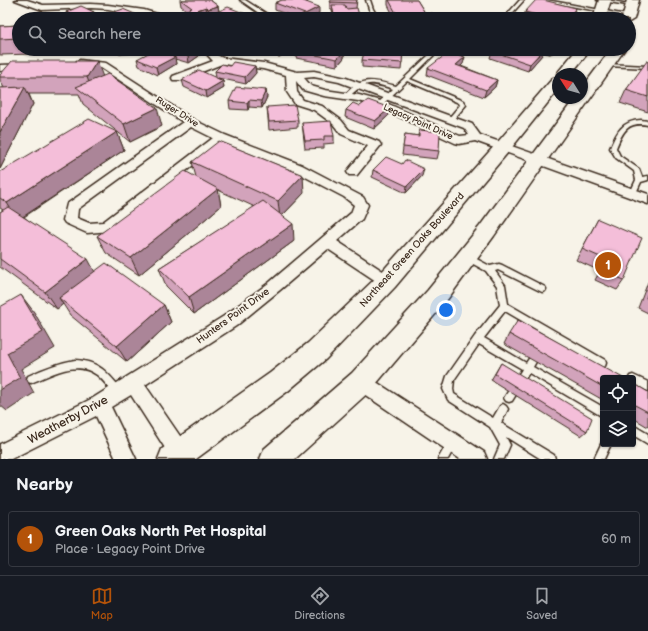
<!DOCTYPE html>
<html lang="en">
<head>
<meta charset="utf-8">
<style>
  body { margin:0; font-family:"Balsamiq Sans",sans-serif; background:#242831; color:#f1f3f6 }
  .controls { position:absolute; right:12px; bottom:12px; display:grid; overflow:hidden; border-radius:4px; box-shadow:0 1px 3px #0004 }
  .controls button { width:36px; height:36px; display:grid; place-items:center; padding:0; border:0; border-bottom:1px solid #363941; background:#171b24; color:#f1f3f6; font:20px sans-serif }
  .compass { position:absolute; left:552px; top:68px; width:36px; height:36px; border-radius:50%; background:#171b24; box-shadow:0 1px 3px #0004; rotate:307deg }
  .you { position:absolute; left:446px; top:310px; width:14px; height:14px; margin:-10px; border:3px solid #fff; border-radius:50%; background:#1a73e8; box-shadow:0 0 0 6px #1a73e833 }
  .badge { display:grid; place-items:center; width:26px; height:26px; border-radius:50%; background:#b45309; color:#fff; font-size:13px; font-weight:700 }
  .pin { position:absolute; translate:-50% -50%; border:2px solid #fff; box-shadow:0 1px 4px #0006 }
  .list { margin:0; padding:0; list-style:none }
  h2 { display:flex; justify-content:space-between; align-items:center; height:52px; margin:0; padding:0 16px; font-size:17px }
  h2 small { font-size:13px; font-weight:400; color:#9ea1a6 }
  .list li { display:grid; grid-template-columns:26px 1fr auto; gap:12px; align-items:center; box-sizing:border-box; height:56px; margin:0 8px 8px; padding:0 8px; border:1px solid #363941; border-radius:4px }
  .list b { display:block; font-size:15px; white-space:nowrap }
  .list p { margin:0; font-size:13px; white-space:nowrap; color:#9ea1a6 }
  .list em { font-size:13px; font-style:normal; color:#9ea1a6 }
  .icon { flex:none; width:22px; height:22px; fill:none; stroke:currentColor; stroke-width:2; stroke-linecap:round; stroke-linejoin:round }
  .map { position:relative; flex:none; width:648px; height:459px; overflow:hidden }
  .search { position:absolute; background:#171b24; box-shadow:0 1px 3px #0004; left:12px; right:12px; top:12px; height:44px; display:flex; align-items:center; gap:10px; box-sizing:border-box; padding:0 14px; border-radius:22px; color:#9ea1a6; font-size:15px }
  .sheet { height:116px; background:#171b24 }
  nav { display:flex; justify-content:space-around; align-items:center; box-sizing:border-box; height:56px; border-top:1px solid #363941; background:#171b24; font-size:11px; color:#9ea1a6 }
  nav a { display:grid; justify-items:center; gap:2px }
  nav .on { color:#b45309 }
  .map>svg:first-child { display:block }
</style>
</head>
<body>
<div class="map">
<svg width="648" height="459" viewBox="0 0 648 459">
  <rect width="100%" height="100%" fill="#f7f3e8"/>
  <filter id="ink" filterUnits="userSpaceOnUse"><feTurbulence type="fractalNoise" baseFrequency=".025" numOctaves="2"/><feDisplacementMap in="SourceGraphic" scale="8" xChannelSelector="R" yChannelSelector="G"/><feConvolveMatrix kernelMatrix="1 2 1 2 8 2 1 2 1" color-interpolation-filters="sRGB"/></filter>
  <g filter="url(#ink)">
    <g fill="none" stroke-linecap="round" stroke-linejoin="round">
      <defs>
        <path id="service" d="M240,0H245L270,16L276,19L266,18Z
          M366,0H370L373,9L379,19H375L369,9Z
          M520,0H524L507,19H503Z
          M538,0H547L632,16L630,17Z
          M597,0H607L635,5L633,6Z
          M434,49H467C460,53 441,53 434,49Z
          M536,49H544L552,52L550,53Z
          M430,54L434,55L410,79L463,101L466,105L453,120L451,121L448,119L460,105L459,103L407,81L382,105H378V103L393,89C371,82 366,80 349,97H345L344,96C361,76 373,80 396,86Z
          M605,64L648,66V68L607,66L605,65Z
          M641,120L648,121V125C628,121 623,131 616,148L620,156L639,169L642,177L648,176V180L641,182L635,195H633L630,193L636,180L634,171L616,158L610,148C617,132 622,121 641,120Z
          M467,254L490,266L499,264L502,265L545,287L546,289L545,291L542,292L498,270L495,271L505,285L508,304L605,360L606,363L605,366L602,367L599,366L505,311L484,338L526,363L530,357L533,356L536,357L537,360L533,367L603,407V417L529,373L521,385L518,386L515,385L514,382L522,369L479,344L454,380L453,389L454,394L493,418L500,406L503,404L506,406L508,409L501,423L554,455L555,459H541L506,437L510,445L504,459H494L500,445L490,427L448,400L443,389L447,376L475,336L500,305L497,286L486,271L464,259L463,257L464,255Z
          M75,360C99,361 108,373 122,390L124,393L122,396L119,397L116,396C110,389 104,381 97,375C76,359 51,375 31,383L28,382L27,379L28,376C43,369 58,363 75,360Z
          M633,375L648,382V391L633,384V378H629L630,376Z
          M512,389L515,390L517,393L512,401L509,402L506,401L504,398L509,390Z
          M633,425L648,434V444L633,435Z
          M452,438L455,440L457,443L448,459H438L449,440Z
          M603,440V444H611L604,459H594Z"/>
        <path id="minor" d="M15,0H27L43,5L91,4L108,5L144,10L167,17L168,19H155L108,9L91,8L42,10Z
          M202,49H212L217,55L223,58L264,63L297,72L314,71L346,78L472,124L480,135L648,194V204L475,141L459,144L455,143L376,106L358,101L324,96L303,90L296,81L297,92L303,100L322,106L341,120L349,130L379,142L381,145L357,175H349L347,172L349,169L368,146L341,134L333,124L314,110L295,104L287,92L286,75L263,69L222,64L181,80H173L172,78L173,76L213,61ZM314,77L339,82L464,128L469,135L460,136L384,102L359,95L325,90L311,86L304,78Z
          M80,60L106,63L194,120L225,135L302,165L363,197L368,205L362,219L337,241L392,277L395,281L392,285L387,287L382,285L328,249L280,290L236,326L145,385L191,452L194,459H172L131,395L111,407L136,459H116L96,416L11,459H0V444L93,398L224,316L270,282L351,213L354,205L344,197L294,171L222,142L111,231L87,233L65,223L63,220L67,204L183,122L101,68L77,65L75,63L77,61ZM191,127L213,138L103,222L89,223L77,218L78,209Z
          M26,64L31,67L29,69L0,71V65Z
          M361,374L367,376L484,452L487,459H460L355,388L352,382L355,376Z"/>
        <path id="secondary" d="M599,0H611L605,19H593Z
          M627,0H639L634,19L629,22V19H622Z
          M577,49H591L571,74H558V76L557,74L559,71Z
          M611,49H625L494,236L444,304L370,391L295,459H260L264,449L352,373L428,290L480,226L575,98H582V88Z
          M558,77V90L509,151L395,287L326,359L288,391L196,459H158L162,449L270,373L308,343L379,275L497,143L553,78Z"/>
      </defs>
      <!-- service casing -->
      <use href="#service" stroke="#3b2a1e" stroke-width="3"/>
      <!-- minor casing -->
      <use href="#minor" stroke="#3b2a1e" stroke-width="3"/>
      <!-- secondary casing -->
      <use href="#secondary" stroke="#3b2a1e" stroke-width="3"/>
      <!-- service -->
      <use href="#service" fill="#f7f3e8" fill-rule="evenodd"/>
      <!-- minor -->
      <use href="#minor" fill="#f7f3e8" fill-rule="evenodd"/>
      <!-- secondary -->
      <use href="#secondary" fill="#f7f3e8" fill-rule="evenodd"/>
    </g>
    <!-- wall -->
    <path fill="#d2a3bb" stroke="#3b2a1e" d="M180,0H210L218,6L219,11L251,19H209L208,16L209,15L207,14L201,15L202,19H187L184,17L183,11L186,10L181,6Z
      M282,0H307V3L319,13L309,19H300L275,10V3Z
      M357,0L356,8L360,19H326V15H333L332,9H330V2Z
      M388,0H417L425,13V18L451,19H395L388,5Z
      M66,12H94L97,19H68Z
      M525,12L573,14L570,19H523Z
      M137,15L139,19H105L104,16Z
      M19,25V49H67L65,53L0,55V26Z
      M119,49H143L142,53L120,54Z
      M169,49H200V51L198,53L199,56L189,63L175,59L176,64L158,75L139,66L137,59L168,55L167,50Z
      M255,49H292L279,57Z
      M298,49H344L343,51H344V58L337,66L296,58V51Z
      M403,49L401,70L362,67V60Z
      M492,51L542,55L528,71L490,58Z
      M648,61V112L620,103L626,90Z
      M463,64L461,66L497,80L495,87L484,97L427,75L428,68Z
      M230,66H255L256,73L246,84L218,78L223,81L224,88L207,98L184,87L182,80L216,78L215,71Z
      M0,75L103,77L162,126L130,142L83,104L79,94H29L33,104L0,169V88H4L0,80Z
      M266,90L267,97L262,108L249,107L248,110L230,109L229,101Z
      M360,106L390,108L389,115L374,129L345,117L346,110Z
      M267,107L298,120V127L269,130Z
      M302,123L334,136V143L324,144V148L305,149Z
      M419,130L439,151L437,159L402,155L405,134L418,136Z
      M117,132L124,150L24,217L94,271L164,305L171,322L127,362L70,315L63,304L57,309L0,267V212L3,210L0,208V172Z
      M192,162L304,193L282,216L294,241L194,314L166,286L159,268L255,207L218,190L221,206L139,275L106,253L97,236L196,177Z
      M373,170L422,176L406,193L372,177Z
      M598,219L624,280L617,290L595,280L600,271L576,260Z
      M648,282V313L638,308Z
      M509,334L603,378V400L504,344Z
      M501,363L587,431L581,436L491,380Z
      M633,383L648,392V427L633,418Z"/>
    <!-- shaded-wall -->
    <path fill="#ab8598" stroke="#3b2a1e" d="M300,0H307V3Z
      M218,6L219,12L209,15L208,9Z
      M206,7L207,14L201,15L202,19H191L190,16L197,10Z
      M319,7V13L309,19H305V14Z
      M576,8L573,14L570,19H567Z
      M94,12L96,19H79V18Z
      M137,15L139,19H128Z
      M251,16V19H246Z
      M64,49H67L65,53Z
      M193,49H200V51L198,53L199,56L189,63L188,56Z
      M281,49H292L279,57V51Z
      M339,49H344L338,57V50Z
      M545,49L542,55L528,71L530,64Z
      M344,51V58L337,66V59Z
      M175,57L176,64L158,75L156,67Z
      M465,57L463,64L454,72L456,65Z
      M97,61L103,77L93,94L87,77Z
      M255,66L256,73L246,84L245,77Z
      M497,80L495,87L484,97L486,90Z
      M223,81L224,88L207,98L206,91Z
      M25,87L33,104L0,169V132Z
      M266,90L267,97L262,108L261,101Z
      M249,100V107L248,110L247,103Z
      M157,108L162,126L130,142L124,124Z
      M390,108L389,115L374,129L375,121Z
      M117,132L124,150L18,220L7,203Z
      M424,169L422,176L406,193L407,186Z
      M303,175L304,193L280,218L278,201Z
      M218,189L221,206L139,275L131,258Z
      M293,224L294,241L194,314L189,297Z
      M88,259L97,276L59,298L63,304L57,309L45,292Z
      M21,295L34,312L55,348L21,369L34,393L7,411L0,405V390L7,353Z
      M164,305L171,322L127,362L117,346Z"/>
    <!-- building -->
    <path fill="#f4bed9" stroke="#3b2a1e" d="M181,0H210L218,6L208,9L206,7L197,10L201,13L190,16L183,11L192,8Z
      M282,0H301L319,7L305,14L275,3Z
      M331,0H357L356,3L330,2Z
      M389,0H417L425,13L397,15Z
      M536,0H543L576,8L567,19H563L554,17L553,19L525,12Z
      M332,5H345L346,9L357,8L360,19H327L326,15H334Z
      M81,6L94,12L79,18L66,12Z
      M228,7L251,16L246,19H216L208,16Z
      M123,9L137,15L128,19H110L104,16Z
      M431,13L451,19H423Z
      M19,25V38L0,39V26Z
      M156,49L175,57L156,67L137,59Z
      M169,49H196L197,50L188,56L167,50Z
      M274,49H281L279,51Z
      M298,49H339L338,50L344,51L337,59L296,51Z
      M365,49H403L402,63L362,60Z
      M495,49H544L530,64L492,51Z
      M449,52L465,57L456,65L497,80L486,90L428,68Z
      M12,61H97L87,77H0V75Z
      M647,61H648V97L626,90Z
      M233,62L255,66L245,77L215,71L222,64L230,66Z
      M199,70L223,81L206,91L182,80Z
      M108,74L157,108L124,124L76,87Z
      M25,87L0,132V88Z
      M236,87L266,90L261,101L249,100L247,103L229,101Z
      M368,100L390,108L375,121L346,110L353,103L360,106Z
      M295,105L298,120L269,122L267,107Z
      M89,119L117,132L7,203L0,198V172Z
      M331,121L334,136H324V140L305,141L302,123Z
      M419,130L440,132L439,151L403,147L405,134L419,136Z
      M219,141L303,175L278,201L192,162Z
      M386,157L402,164L405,160L424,169L407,186L373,170Z
      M185,171L218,189L131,258L97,236Z
      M263,201L293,224L189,297L159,268Z
      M8,207L88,259L45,292L0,259V212Z
      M598,219L642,238L624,280L602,270L607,260L582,249Z
      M106,263L164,305L117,346L59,298Z
      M648,292V299L646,298Z
      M21,295L43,332L7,353L20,378L0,390V307Z
      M518,320L623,378H603V387L509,334Z
      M501,363L592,418L587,431L495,374Z
      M633,383L648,392V412L633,404Z"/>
  </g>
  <g text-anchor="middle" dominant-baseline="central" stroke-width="4" stroke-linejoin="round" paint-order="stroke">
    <!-- far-street labels -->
    <g font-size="9" fill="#3b2a1e" stroke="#f7f3e8">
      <text transform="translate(177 112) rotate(32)">Ruger Drive</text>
      <text transform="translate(418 122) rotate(24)">Legacy Point Drive</text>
    </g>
    <!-- street labels -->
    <g font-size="10" fill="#3b2a1e" stroke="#f7f3e8">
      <text transform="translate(412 250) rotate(-48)">Northeast Green Oaks Boulevard</text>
      <text transform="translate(233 316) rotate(-36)">Hunters Point Drive</text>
    </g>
    <!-- near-street labels -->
    <g font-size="12" fill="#3b2a1e" stroke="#f7f3e8">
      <text transform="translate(68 420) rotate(-28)">Weatherby Drive</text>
    </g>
  </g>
</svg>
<div class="controls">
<button><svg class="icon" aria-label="locate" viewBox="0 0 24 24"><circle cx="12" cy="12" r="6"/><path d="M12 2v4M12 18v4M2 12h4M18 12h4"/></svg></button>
<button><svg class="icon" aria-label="layers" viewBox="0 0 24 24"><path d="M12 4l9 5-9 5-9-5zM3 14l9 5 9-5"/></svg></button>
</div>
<svg class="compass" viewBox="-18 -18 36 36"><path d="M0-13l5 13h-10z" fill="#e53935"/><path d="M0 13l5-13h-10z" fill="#9ea1a6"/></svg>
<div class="you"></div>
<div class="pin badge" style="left:608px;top:265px">1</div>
<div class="search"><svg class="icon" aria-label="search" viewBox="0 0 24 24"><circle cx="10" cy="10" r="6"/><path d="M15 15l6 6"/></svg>Search here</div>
</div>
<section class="sheet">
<h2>Nearby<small></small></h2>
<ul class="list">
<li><span class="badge">1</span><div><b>Green Oaks North Pet Hospital</b><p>Place · Legacy Point Drive</p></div><em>60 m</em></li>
</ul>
</section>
<nav>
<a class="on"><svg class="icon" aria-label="map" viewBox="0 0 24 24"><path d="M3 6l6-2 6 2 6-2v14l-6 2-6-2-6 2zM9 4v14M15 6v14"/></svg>Map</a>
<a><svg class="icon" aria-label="directions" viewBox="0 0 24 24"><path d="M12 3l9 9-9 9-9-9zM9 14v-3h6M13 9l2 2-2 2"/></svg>Directions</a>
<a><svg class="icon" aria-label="saved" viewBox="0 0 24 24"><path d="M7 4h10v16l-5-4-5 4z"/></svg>Saved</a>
</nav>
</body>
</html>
